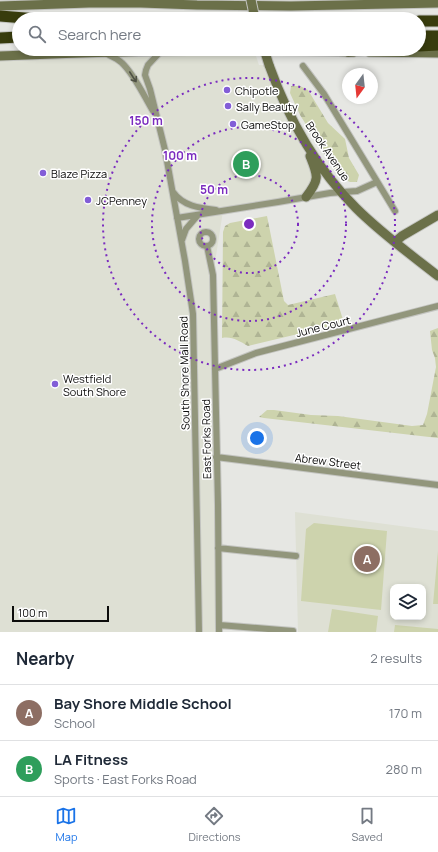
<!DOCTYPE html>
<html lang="en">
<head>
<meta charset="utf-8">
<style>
  body { margin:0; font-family:Manrope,sans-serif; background:#f2f2f3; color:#1f2937 }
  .controls { position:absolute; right:12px; bottom:12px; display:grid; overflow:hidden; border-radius:8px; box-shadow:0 2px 6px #0003 }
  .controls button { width:36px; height:36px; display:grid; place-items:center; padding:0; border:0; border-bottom:1px solid #e0e1e3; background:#fff; color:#1f2937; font:20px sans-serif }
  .compass { position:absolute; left:342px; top:68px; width:36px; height:36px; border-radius:50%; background:#fff; box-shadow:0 2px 6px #0003; rotate:195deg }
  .scale { position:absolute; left:12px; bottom:10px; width:97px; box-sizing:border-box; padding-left:4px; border:2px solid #0c0c0b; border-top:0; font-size:11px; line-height:14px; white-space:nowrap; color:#0c0c0b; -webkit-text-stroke:3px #fff; paint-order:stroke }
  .you { position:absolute; left:257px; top:438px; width:14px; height:14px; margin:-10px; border:3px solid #fff; border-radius:50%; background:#1a73e8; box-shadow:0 0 0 6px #1a73e833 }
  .badge { display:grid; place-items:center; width:26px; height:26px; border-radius:50%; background:#1a73e8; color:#fff; font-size:13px; font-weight:700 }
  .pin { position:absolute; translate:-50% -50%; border:2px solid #fff; box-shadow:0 1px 4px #0006 }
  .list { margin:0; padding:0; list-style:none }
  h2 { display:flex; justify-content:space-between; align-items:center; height:52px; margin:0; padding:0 16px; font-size:17px }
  h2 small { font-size:13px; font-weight:400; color:#747a83 }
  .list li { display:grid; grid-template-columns:26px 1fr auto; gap:12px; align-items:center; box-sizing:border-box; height:56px; padding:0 16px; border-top:1px solid #e0e1e3 }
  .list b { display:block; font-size:15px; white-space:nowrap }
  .list p { margin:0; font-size:13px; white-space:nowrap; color:#747a83 }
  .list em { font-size:13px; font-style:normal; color:#747a83 }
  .icon { flex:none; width:22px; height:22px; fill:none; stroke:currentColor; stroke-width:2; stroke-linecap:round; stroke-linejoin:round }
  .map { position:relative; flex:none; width:438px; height:632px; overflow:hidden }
  .search { position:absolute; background:#fff; box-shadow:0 2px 6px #0003; left:12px; right:12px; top:12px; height:44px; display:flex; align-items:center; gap:10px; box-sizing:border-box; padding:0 14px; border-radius:22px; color:#747a83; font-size:15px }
  .sheet { height:164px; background:#fff }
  nav { display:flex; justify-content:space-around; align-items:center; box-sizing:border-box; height:56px; border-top:1px solid #e0e1e3; background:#fff; font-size:11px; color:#747a83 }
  nav a { display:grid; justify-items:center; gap:2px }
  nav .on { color:#1a73e8 }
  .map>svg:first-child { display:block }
</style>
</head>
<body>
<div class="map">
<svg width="438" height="632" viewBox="0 0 438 632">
  <defs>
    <pattern id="forest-firs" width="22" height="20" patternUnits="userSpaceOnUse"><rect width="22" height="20" fill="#cdd3ad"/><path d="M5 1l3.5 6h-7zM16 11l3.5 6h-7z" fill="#afb494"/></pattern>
  </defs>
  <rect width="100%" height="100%" fill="#e6e7e3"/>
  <!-- built -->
  <path fill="#dee0d4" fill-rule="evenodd" d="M254,50L259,65H269L315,169L306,197L223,211L213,275L219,632H0V56Z
    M295,512L438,531V632H298ZM393,587H423V617H393Z"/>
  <!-- forest -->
  <path fill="url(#forest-firs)" d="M291,86H300L308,90L328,123L345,139L349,158L359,175L357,182H350L339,177L300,115L290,93Z
    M267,216L284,301L288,305L335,294L344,323L248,346C239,341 232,336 222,338L223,232L225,226L230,223Z
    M438,328V438L264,418L259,417L267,410H274L311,415L338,416L412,426L423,425L427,414L436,367L435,358L432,350L430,331Z"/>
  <!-- park -->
  <path fill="#cdd3ad" d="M314,523L387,531L381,610L301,601L306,529Z
    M438,551V604H433Z
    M332,609L378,616L376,632H328Z
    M395,625L438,629V632H394Z"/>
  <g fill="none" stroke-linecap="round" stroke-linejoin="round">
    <defs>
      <path id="street" d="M161,51L148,65L146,70L145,75L150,89L165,150L185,261L193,314L199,632
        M105,53C111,56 117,58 122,63C134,74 144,96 153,111
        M303,66L324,94L395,211
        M173,192C183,206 199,208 216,210
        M177,218L278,202L330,193L357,191L377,182
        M199 239a7 7 0 1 1 14 0a7 7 0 1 1-14 0Z
        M182,240L186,229L198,215
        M207,246L213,275L218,505L219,632
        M215,369L256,353L438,306
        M216,457L438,485
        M218,548L296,556
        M219,625L293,631"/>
      <path id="secondary" d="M0,6L89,3H141L197,5L291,6L438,3
        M369,52L438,53
        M0,56C118,51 236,48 354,52
        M269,65C288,118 316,168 356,208C381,233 410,254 438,276
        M306,197C320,179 318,176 310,156
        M395,242L402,236L438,215"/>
      <path id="highway" d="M0,16L37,19
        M419,21H438
        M419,36H438
        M0,38L19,37
        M419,46L438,45
        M348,51L376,49"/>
    </defs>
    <!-- street casing -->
    <use href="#street" stroke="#c3c4c0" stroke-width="8"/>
    <!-- secondary casing -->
    <use href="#secondary" stroke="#c3c4c0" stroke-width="11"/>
    <!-- highway casing -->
    <use href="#highway" stroke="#c3c4c0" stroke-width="13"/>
    <!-- street -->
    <use href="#street" stroke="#92967c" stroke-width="6"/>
    <!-- secondary -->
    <use href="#secondary" stroke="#6b7049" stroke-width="9"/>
    <!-- highway -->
    <use href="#highway" stroke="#383c0d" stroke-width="11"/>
    <defs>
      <path id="secondary-bridge" d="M251,0L255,19
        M264,49L269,65"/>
    </defs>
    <!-- secondary-bridge casing -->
    <use href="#secondary-bridge" stroke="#c3c4c0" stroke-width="11" stroke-linecap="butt"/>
    <!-- secondary-bridge -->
    <use href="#secondary-bridge" stroke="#6b7049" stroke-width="9"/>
  </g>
  <!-- one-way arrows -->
  <defs><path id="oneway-shaft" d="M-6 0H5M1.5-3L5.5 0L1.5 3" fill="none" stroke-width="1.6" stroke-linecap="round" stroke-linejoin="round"/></defs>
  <use stroke="#4f5144" href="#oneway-shaft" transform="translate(133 77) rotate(57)"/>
  <!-- distance rings -->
  <g fill="none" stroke="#7b2cbf" stroke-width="2" stroke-dasharray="2 4">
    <circle cx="249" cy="224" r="49"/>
    <circle cx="249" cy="224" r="97"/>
    <circle cx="249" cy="224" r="146"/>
  </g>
  <!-- markers -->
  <g fill="#825dd7" stroke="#fff" stroke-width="1.5">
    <circle cx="227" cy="90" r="4"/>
    <circle cx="228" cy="106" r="4"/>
    <circle cx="233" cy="124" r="4"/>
    <circle cx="43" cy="173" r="4"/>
    <circle cx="88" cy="200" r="4"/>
    <circle cx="55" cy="384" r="4"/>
  </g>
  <g text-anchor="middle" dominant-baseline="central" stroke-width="3" stroke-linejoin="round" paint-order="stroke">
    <!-- poi labels -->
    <g font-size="11" fill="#0c0c0b" stroke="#fff" text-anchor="start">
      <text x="235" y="90">Chipotle</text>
      <text x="236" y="106">Sally Beauty</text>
      <text x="241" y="124">GameStop</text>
      <text x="51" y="173">Blaze Pizza</text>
      <text x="96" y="200">JCPenney</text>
      <text x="63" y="378">Westfield<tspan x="63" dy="13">South Shore</tspan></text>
    </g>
    <!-- street labels -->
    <g font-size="11" fill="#0c0c0b" stroke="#fff">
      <text transform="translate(328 151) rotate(56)">Brook Avenue</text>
      <text transform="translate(323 326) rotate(-14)">June Court</text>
      <text transform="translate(184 373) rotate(-91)">South Shore Mall Road</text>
      <text transform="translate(206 439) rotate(-91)">East Forks Road</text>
      <text transform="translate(328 461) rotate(7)">Abrew Street</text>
    </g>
  </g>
  <circle cx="249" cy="224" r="6" fill="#7b2cbf" stroke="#fff" stroke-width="2"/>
  <g font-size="12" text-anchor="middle" font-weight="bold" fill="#7b2cbf" stroke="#fff" stroke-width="3" stroke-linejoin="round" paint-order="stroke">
    <text x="146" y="125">150 m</text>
    <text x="180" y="160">100 m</text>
    <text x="214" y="194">50 m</text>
  </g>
</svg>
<div class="controls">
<button><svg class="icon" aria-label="layers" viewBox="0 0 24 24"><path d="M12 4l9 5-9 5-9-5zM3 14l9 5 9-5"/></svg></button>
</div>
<svg class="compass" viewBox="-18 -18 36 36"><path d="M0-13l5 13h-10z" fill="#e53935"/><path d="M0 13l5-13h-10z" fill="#747a83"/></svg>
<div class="scale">100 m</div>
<div class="you"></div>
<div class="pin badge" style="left:367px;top:559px;background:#8d6e63">A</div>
<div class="pin badge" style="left:246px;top:164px;background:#2e9e5b">B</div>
<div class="search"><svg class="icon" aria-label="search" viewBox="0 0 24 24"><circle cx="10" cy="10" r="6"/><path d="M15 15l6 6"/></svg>Search here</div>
</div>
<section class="sheet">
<h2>Nearby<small>2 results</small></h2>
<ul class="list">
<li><span class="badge" style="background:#8d6e63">A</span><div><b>Bay Shore Middle School</b><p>School</p></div><em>170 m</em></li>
<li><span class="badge" style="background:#2e9e5b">B</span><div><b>LA Fitness</b><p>Sports · East Forks Road</p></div><em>280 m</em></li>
</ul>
</section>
<nav>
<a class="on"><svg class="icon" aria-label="map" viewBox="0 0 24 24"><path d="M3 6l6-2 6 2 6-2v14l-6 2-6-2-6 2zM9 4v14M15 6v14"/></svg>Map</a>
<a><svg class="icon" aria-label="directions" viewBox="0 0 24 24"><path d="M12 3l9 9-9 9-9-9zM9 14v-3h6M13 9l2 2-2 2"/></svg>Directions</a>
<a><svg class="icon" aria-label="saved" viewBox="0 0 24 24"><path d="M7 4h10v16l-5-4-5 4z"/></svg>Saved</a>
</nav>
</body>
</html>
